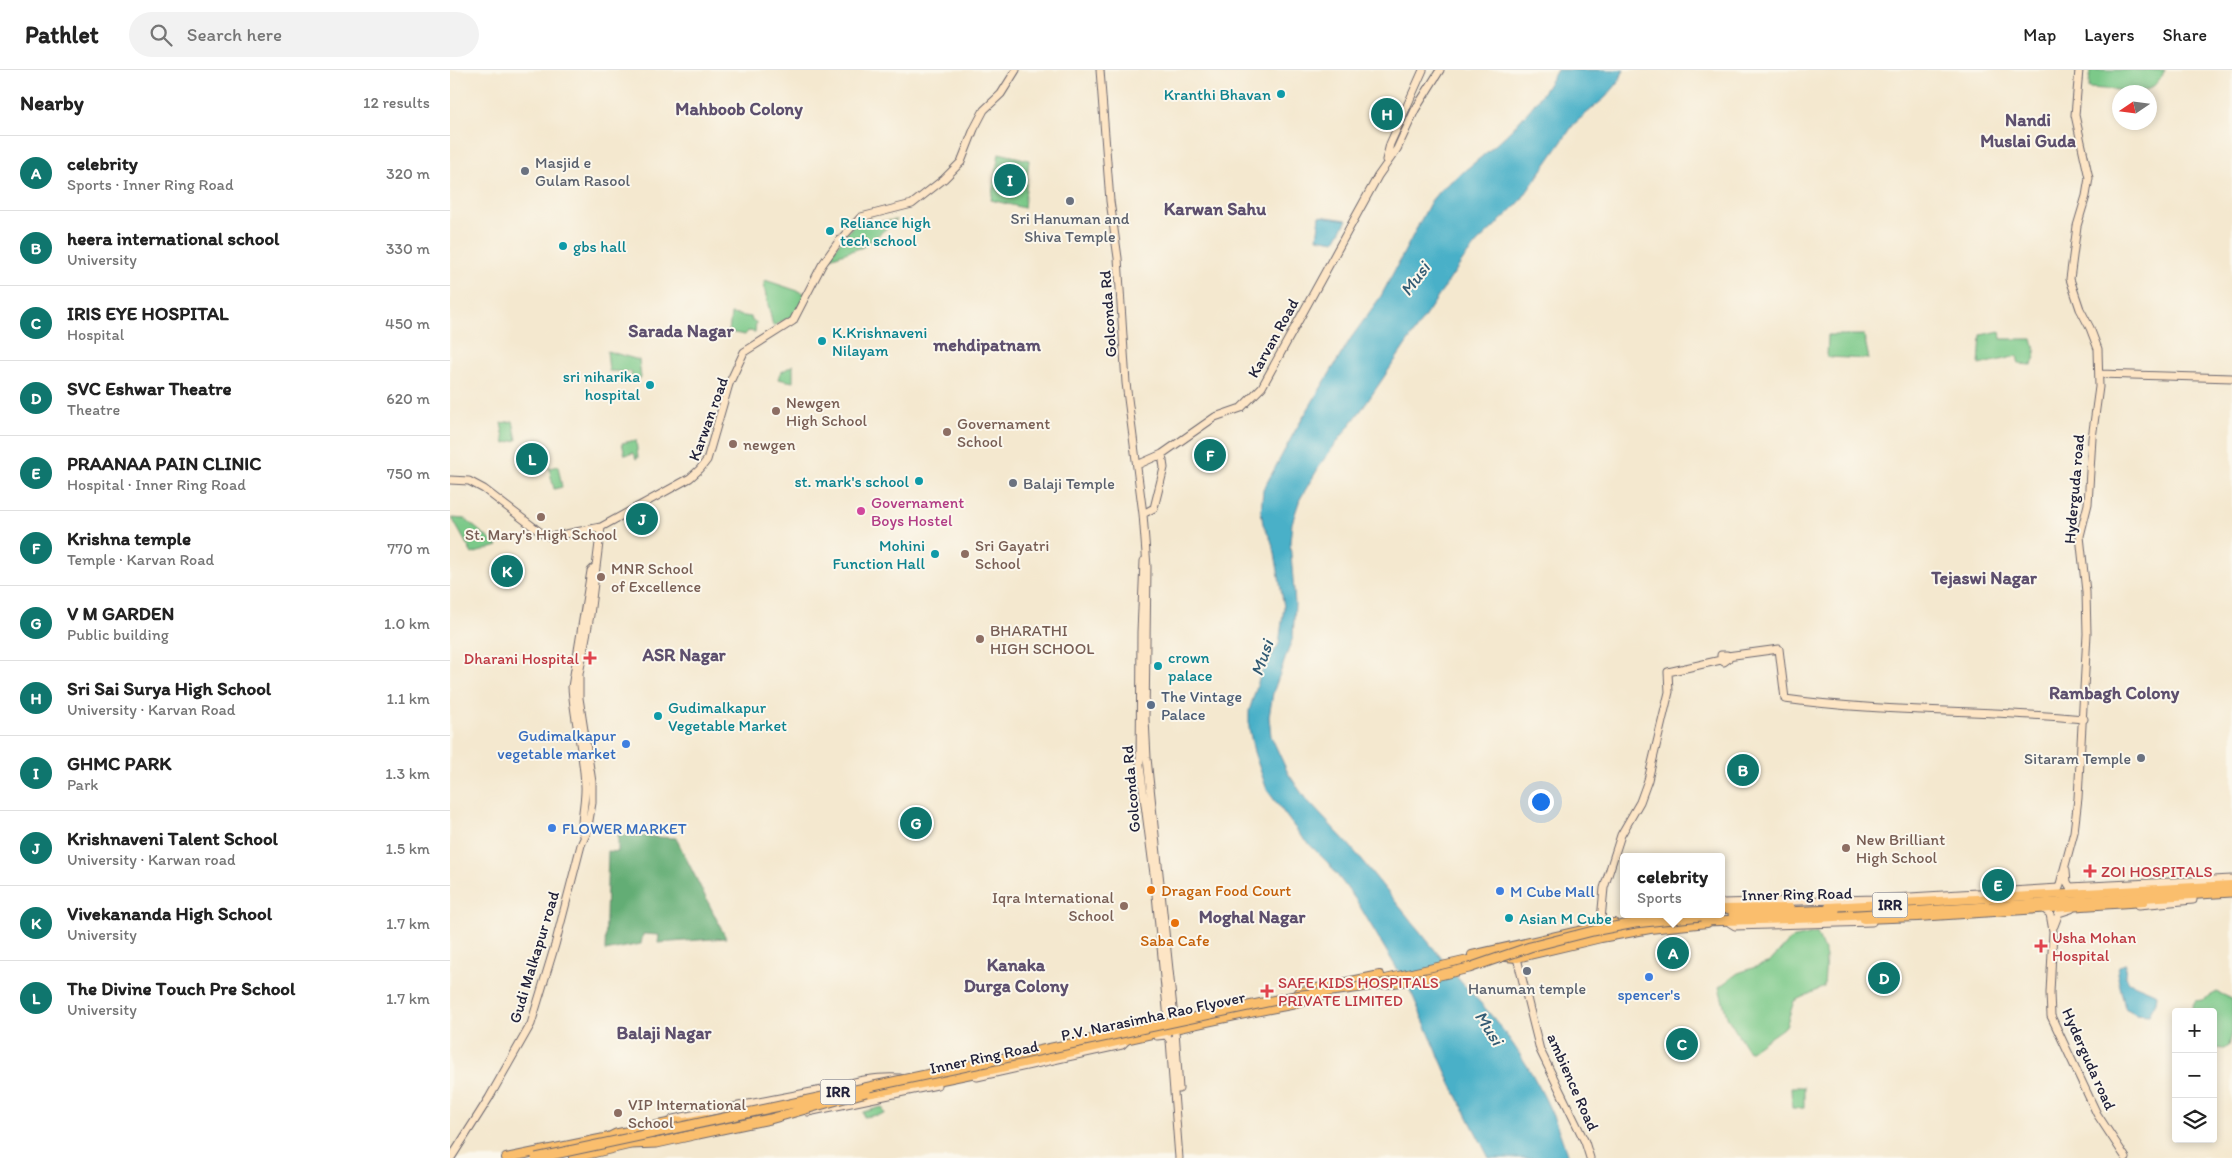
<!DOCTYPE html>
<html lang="en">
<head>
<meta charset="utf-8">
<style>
  body { margin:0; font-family:Itim,sans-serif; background:#f2f2f2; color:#222 }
  .controls { position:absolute; right:15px; bottom:15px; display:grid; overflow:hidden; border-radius:5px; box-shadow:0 2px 8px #0003 }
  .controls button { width:45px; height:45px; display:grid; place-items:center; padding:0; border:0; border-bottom:1px solid #e0e0e0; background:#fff; color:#222; font:25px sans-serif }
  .compass { position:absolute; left:1662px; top:15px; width:45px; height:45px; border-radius:50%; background:#fff; box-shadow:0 2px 8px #0003; rotate:257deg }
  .you { position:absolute; left:1090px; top:731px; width:18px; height:18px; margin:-12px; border:4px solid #fff; border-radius:50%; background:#1a73e8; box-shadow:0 0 0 8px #1a73e833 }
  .badge { display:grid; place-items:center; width:32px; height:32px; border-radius:50%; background:#0f766e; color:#fff; font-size:16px; font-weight:700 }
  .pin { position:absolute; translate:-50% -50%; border:2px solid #fff; box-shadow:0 1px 5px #0006 }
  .popup { position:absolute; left:1170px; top:783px; width:105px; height:65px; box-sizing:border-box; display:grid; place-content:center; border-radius:5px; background:#fff; filter:drop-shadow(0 1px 4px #0005); font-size:16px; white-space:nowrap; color:#767676 }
  .popup b { font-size:19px; color:#222 }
  .popup::after { content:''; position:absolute; left:50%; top:100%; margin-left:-10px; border:10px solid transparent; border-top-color:#fff }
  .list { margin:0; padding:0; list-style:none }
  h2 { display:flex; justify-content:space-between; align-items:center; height:65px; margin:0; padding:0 20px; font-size:21px }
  h2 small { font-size:16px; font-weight:400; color:#767676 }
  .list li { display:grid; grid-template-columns:32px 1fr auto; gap:15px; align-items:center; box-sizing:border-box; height:75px; padding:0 20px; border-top:1px solid #e0e0e0 }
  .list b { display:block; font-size:19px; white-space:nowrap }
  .list p { margin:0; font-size:16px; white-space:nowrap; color:#767676 }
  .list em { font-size:16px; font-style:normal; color:#767676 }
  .icon { flex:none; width:28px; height:28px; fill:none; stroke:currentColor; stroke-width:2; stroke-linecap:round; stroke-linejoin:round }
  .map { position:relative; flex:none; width:1782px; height:1088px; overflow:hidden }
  header { display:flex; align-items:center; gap:30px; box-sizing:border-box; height:70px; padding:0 25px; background:#fff; border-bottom:1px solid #e0e0e0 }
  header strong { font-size:24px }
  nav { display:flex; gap:28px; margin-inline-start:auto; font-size:18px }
  .search { width:350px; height:45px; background:#f2f2f2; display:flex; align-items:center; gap:12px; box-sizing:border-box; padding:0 18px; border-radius:28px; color:#767676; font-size:19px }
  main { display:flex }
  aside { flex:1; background:#fff }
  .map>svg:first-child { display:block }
</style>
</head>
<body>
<header>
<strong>Pathlet</strong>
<div class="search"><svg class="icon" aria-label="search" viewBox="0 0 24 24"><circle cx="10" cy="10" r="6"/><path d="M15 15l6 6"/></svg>Search here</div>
<nav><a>Map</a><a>Layers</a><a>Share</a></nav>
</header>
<main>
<aside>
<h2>Nearby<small>12 results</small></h2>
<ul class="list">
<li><span class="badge">A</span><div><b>celebrity</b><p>Sports · Inner Ring Road</p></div><em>320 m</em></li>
<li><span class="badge">B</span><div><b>heera international school</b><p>University</p></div><em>330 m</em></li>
<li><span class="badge">C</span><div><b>IRIS EYE HOSPITAL</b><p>Hospital</p></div><em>450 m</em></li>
<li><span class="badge">D</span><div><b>SVC Eshwar Theatre</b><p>Theatre</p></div><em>620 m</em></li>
<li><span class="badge">E</span><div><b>PRAANAA PAIN CLINIC</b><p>Hospital · Inner Ring Road</p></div><em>750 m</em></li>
<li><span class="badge">F</span><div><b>Krishna temple</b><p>Temple · Karvan Road</p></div><em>770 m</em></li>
<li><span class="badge">G</span><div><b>V M GARDEN</b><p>Public building</p></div><em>1.0 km</em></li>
<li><span class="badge">H</span><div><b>Sri Sai Surya High School</b><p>University · Karvan Road</p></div><em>1.1 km</em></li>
<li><span class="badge">I</span><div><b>GHMC PARK</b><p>Park</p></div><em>1.3 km</em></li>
<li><span class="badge">J</span><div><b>Krishnaveni Talent School</b><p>University · Karwan road</p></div><em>1.5 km</em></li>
<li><span class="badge">K</span><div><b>Vivekananda High School</b><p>University</p></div><em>1.7 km</em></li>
<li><span class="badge">L</span><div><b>The Divine Touch Pre School</b><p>University</p></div><em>1.7 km</em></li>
</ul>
</aside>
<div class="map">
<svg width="1782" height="1088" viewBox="0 0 1782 1088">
  <rect width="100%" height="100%" fill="#fbf7ec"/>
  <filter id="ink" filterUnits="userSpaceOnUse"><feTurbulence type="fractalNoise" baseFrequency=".02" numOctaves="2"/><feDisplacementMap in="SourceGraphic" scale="10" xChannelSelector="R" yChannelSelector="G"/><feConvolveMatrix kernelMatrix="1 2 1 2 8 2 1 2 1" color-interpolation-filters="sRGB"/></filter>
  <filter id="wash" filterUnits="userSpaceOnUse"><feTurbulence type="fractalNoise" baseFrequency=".0096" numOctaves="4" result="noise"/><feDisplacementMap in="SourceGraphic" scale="20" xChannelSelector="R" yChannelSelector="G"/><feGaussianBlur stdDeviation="1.12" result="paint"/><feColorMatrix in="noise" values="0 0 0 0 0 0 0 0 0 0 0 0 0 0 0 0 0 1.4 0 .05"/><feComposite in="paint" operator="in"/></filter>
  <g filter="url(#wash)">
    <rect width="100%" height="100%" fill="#f4e8cf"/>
    <!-- green -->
    <path fill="#7bc989" stroke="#4e7662" d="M1640,0H1715C1703,23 1694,22 1670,22L1669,34L1664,36L1670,20L1639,18Z
      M549,83L579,90L574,138L541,130Z
      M447,150L413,177L377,189L405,153Z
      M315,210L357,224L347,244L323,256L314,217Z
      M281,244L301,247L302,251L306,252L305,262L298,261L295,265L279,262Z
      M1550,261L1551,269H1582L1586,284L1582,295L1569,294L1567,286L1529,295L1531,265Z
      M1378,265H1414L1419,289L1377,287Z
      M157,281L189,290L191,308L180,310L182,302L159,301Z
      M343,295V312L328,309L330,303Z
      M63,351L67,370L55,373L51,353Z
      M186,370L188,388L186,389L184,383L175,385L172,373Z
      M108,396L112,417L104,419L99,398Z
      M2,448L15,449L48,476L22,484Z
      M1367,863L1376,886L1374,917L1344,931L1336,956L1299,982L1277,947L1269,917L1288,903L1320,892L1341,869Z
      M1767,922L1782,929V963L1779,976L1775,979L1763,978V942H1740L1745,931L1752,930Z
      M1341,1017H1354V1038H1342Z
      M432,1037L435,1044L414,1047L413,1042Z"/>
    <!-- forest -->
    <path fill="#64ad75" stroke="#436858" d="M168,765L226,768L276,868L208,873L209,865L193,864L191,874L155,881L158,781L168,782Z"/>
    <!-- water -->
    <path fill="#49b0c8" stroke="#366982" d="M1107,0H1174L1167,14L1156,27L1124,54L1069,133L1027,173L1013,190L915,335L872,392L850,429L842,453L840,472L845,534L843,567L823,623L819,647L821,666L838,703L855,728L901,777L1011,912C1060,961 1099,1022 1118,1088H1039L1001,1014L962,924L906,830L878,793L851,766L817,720L804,682L799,658V641L811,603L829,574L834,537L825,483L821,470L813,454L811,442L813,420L846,359L901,268L931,226L981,131L990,120C1037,83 1077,53 1107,0Z
      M870,146L897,150L885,171L867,168Z
      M1676,894L1675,905L1679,912L1707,924L1706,932L1699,945L1686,944L1675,938L1667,903L1669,896Z"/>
  </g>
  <g filter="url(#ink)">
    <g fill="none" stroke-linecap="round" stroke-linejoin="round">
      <defs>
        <path id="secondary" d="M650,0L660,131L668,188L676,313L693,444L697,497L695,649L697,688L724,948
          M936,90L940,74L973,0
          M1649,304L1782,308
          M687,395L712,384
          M0,410L19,411L34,419L90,462L98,466H106L151,457L240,408L250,399L257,390L279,314L294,282L343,251L372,195L389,171L411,147L462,134L494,109L511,92L524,59L534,40L551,24L566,0
          M693,444L704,438L714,398L712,384L765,347L791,338L812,317L928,106L947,79L965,40L990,0
          M694,491L691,562L690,696L704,804L718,949
          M1277,586L1329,579L1335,629C1435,643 1534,639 1634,649
          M134,766C129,751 136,733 135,716C134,683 124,650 122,617L141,501L145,497
          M1616,800L1617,812L1620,817L1782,809
          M1272,833L1426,829L1609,818L1624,762L1628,728L1637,564L1636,522L1630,466L1638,434L1642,368L1649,317L1648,279L1640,258L1630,239L1620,209L1627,156L1636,126L1639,108L1625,45L1629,0
          M1689,835L1743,830V827
          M1593,838L1600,844L1603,861L1600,923L1601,946L1647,1044L1676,1088
          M1280,853L1285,856L1422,852
          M1604,856L1609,843L1621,839
          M1150,860L1154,818L1171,765L1190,732L1198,710L1219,622L1218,602L1271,590L1274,592L1278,589L1277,585H1271V590
          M1067,888L1090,980L1135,1072L1140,1088
          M725,960L729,1019
          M707,966L716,965L720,970L729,1088
          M527,1007L672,975L678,969
          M358,1042L487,1015
          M223,1049C271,1039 319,1030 367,1021C397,1014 419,1006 450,1008
          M1,1088L39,1028L81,954L105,875L131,775L137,762L142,733V712L129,628V604L140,545L151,457"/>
        <path id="primary" d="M1379,837L1782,815
          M1272,839L1340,838
          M1188,849L1218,844
          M1414,849L1468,847L1694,832
          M1022,885L1164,853
          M918,913L1018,890L1044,886L1067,888L1151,868L1200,859L1257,853
          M848,922L930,905
          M411,1025C557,1001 700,961 846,934L876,925
          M225,1054L255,1048
          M56,1088L164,1066
          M123,1088L187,1073"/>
        <path id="highway" d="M1283,844L1385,840
          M1252,851L1360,848L1782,822
          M160,1067L166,1064L230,1051
          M181,1074L207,1073L248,1064"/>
      </defs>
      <!-- secondary casing -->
      <use href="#secondary" stroke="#6c676f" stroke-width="9"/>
      <!-- primary casing -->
      <use href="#primary" stroke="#6c676f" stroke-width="10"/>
      <!-- highway casing -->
      <use href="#highway" stroke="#6c676f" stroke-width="11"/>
      <!-- secondary -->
      <use href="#secondary" stroke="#fde5c5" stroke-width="7"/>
      <!-- primary -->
      <use href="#primary" stroke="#fabe6d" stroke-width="8"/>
      <!-- highway -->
      <use href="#highway" stroke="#fabe6d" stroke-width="9"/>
      <defs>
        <path id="highway-bridge" d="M248,1064L320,1049L416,1022
          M86,1088L845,926L977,908L1019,898L1080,877L1143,861L1185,853L1251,846"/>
      </defs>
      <!-- highway-bridge casing -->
      <use href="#highway-bridge" stroke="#6c676f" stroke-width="11" stroke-linecap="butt"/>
      <!-- highway-bridge -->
      <use href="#highway-bridge" stroke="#fabe6d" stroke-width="9"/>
    </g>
  </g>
  <!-- markers -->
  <g fill="#0f9aa8" stroke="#fbf7ec" stroke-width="2">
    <circle cx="831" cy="24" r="5"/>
    <circle cx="380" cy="161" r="5"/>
    <circle cx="113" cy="176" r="5"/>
    <circle cx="372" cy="271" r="5"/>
    <circle cx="200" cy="315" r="5"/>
    <circle cx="469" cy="411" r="5"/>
    <circle cx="485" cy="484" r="5"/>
    <circle cx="708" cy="596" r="5"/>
    <circle cx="208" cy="646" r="5"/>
    <circle cx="1059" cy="848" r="5"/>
  </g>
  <g fill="#6b7280" stroke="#fbf7ec" stroke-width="2">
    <circle cx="75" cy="101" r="5"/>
    <circle cx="620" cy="131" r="5"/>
    <circle cx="563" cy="413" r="5"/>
    <circle cx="1691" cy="688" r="5"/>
    <circle cx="1077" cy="901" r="5"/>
  </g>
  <g fill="#8d6e63" stroke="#fbf7ec" stroke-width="2">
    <circle cx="326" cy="341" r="5"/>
    <circle cx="497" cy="362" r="5"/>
    <circle cx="283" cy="374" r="5"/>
    <circle cx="91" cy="447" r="5"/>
    <circle cx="515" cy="484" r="5"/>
    <circle cx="151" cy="507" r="5"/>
    <circle cx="530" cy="569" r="5"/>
    <circle cx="1396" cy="778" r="5"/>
    <circle cx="674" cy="836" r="5"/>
    <circle cx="168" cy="1043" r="5"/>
  </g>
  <circle fill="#d1479c" stroke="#fbf7ec" stroke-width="2" cx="411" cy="441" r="5"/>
  <g fill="#e0444e" stroke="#fbf7ec" stroke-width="2">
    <path d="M137.5 580.5h5v5h5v5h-5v5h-5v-5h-5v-5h5z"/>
    <path d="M1637.5 793.5h5v5h5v5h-5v5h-5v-5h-5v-5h5z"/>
    <path d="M1588.5 868.5h5v5h5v5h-5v5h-5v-5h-5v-5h5z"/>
    <path d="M814.5 913.5h5v5h5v5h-5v5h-5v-5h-5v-5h5z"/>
  </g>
  <circle fill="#5c6f8a" stroke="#fbf7ec" stroke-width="2" cx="701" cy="635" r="5"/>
  <g fill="#3f7fe0" stroke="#fbf7ec" stroke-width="2">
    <circle cx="176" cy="674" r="5"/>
    <circle cx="102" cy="758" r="5"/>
    <circle cx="1050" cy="821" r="5"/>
    <circle cx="1199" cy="907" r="5"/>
  </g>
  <g fill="#e8710a" stroke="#fbf7ec" stroke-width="2">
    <circle cx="701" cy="820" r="5"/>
    <circle cx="725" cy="853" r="5"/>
  </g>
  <g text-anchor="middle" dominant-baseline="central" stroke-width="4" stroke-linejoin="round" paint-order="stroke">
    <!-- shield labels -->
    <g fill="#fbf7ec" stroke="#636270" stroke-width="1">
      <rect x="1422.5" y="822.5" width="35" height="25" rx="4"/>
      <rect x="370.5" y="1009.5" width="35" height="25" rx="4"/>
    </g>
    <g font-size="15" font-weight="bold" fill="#22223b">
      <text x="1440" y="835">IRR</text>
      <text x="388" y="1022">IRR</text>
    </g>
    <!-- culture labels -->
    <g font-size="16" fill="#0d838f" stroke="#fbf7ec" text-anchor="start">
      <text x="821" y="24" text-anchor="end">Kranthi Bhavan</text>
      <text x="390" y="152">Reliance high<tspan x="390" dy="18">tech school</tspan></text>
      <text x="123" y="176">gbs hall</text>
      <text x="382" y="262">K.Krishnaveni<tspan x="382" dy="18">Nilayam</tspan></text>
      <text x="190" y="306" text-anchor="end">sri niharika<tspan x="190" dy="18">hospital</tspan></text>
      <text x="459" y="411" text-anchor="end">st. mark's school</text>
      <text x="475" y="475" text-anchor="end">Mohini<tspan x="475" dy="18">Function Hall</tspan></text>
      <text x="718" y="587">crown<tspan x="718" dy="18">palace</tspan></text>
      <text x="218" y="637">Gudimalkapur<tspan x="218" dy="18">Vegetable Market</tspan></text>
      <text x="1069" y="848">Asian M Cube</text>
    </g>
    <!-- worship labels -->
    <g font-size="16" fill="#5b616d" stroke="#fbf7ec" text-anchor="start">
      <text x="85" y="92">Masjid e<tspan x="85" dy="18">Gulam Rasool</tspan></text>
      <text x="620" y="148" text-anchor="middle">Sri Hanuman and<tspan x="620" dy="18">Shiva Temple</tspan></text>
      <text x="573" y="413">Balaji Temple</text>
      <text x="1681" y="688" text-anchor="end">Sitaram Temple</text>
      <text x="1077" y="918" text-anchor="middle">Hanuman temple</text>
    </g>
    <!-- street labels -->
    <g font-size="16" fill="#22223b" stroke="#fbf7ec">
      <text transform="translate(658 244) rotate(-94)">Golconda Rd</text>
      <text transform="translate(823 268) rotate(-61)">Karvan Road</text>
      <text transform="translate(258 349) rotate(-70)">Karwan road</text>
      <text transform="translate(1624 419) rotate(-85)">Hyderguda road</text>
      <text transform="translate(681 719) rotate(-95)">Golconda Rd</text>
      <text transform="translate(1347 824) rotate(-1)">Inner Ring Road</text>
      <text transform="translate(84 887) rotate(-73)">Gudi Malkapur road</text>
      <text transform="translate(703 946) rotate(-12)">P.V. Narasimha Rao Flyover</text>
      <text transform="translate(534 987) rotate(-12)">Inner Ring Road</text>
      <text transform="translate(1639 989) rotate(66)">Hyderguda road</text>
      <text transform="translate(1123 1012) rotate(66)">ambience Road</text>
    </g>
    <!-- education labels -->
    <g font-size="16" fill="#785e54" stroke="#fbf7ec" text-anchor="start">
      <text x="336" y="332">Newgen<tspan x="336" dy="18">High School</tspan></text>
      <text x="507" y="353">Governament<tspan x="507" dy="18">School</tspan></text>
      <text x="293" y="374">newgen</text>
      <text x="91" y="464" text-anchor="middle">St. Mary's High School</text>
      <text x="525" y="475">Sri Gayatri<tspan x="525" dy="18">School</tspan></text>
      <text x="161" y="498">MNR School<tspan x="161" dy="18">of Excellence</tspan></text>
      <text x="540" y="560">BHARATHI<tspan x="540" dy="18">HIGH SCHOOL</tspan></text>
      <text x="1406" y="769">New Brilliant<tspan x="1406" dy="18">High School</tspan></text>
      <text x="664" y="827" text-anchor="end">Iqra International<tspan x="664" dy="18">School</tspan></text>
      <text x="178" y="1034">VIP International<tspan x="178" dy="18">School</tspan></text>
    </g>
    <!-- hotel labels -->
    <g font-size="16" fill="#b23c85" stroke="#fbf7ec" text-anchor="start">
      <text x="421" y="432">Governament<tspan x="421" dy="18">Boys Hostel</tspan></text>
    </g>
    <!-- health labels -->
    <g font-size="16" fill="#be3a42" stroke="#fbf7ec" text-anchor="start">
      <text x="129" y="588" text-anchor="end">Dharani Hospital</text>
      <text x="1651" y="801">ZOI HOSPITALS</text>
      <text x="1602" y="867">Usha Mohan<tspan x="1602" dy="18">Hospital</tspan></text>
      <text x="828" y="912">SAFE KIDS HOSPITALS<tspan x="828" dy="18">PRIVATE LIMITED</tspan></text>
    </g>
    <!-- service labels -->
    <g font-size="16" fill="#4e5e75" stroke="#fbf7ec" text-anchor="start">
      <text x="711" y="626">The Vintage<tspan x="711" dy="18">Palace</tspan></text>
    </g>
    <!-- shop labels -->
    <g font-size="16" fill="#366cbe" stroke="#fbf7ec" text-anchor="start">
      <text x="166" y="665" text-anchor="end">Gudimalkapur<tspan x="166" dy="18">vegetable market</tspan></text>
      <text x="112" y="758">FLOWER MARKET</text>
      <text x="1060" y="821">M Cube Mall</text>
      <text x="1199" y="924" text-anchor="middle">spencer's</text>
    </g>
    <!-- food labels -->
    <g font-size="16" fill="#c56008" stroke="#fbf7ec" text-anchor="start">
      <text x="711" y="820">Dragan Food Court</text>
      <text x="725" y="870" text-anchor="middle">Saba Cafe</text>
    </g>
    <!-- neighbourhood labels -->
    <g font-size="18" font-weight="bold" fill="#5e506e" stroke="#fbf7ec">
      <text x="289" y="39">Mahboob Colony</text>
      <text x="1578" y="50">Nandi<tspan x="1578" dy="21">Muslai Guda</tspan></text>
      <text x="765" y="139">Karwan Sahu</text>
      <text x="231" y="261">Sarada Nagar</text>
      <text x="537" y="275">mehdipatnam</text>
      <text x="1534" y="508">Tejaswi Nagar</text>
      <text x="234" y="585">ASR Nagar</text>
      <text x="1664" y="623">Rambagh Colony</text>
      <text x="802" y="847">Moghal Nagar</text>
      <text x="566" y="895">Kanaka<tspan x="566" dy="21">Durga Colony</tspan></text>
      <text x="214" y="963">Balaji Nagar</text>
    </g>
    <!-- water labels -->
    <g font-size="18" font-style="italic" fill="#325b73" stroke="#fbf7ec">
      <text transform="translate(965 209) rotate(-53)">Musi</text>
      <text transform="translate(812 588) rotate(-71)">Musi</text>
      <text transform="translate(1039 958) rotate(57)">Musi</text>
    </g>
  </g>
</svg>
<div class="controls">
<button>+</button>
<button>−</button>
<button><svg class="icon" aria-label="layers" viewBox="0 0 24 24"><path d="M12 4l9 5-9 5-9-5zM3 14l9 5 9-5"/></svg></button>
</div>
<svg class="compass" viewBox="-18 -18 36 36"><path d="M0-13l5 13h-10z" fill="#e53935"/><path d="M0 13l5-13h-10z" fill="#767676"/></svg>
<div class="you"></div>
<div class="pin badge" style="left:1223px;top:883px">A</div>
<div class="popup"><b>celebrity</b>Sports</div>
<div class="pin badge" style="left:1293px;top:700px">B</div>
<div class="pin badge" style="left:1232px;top:974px">C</div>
<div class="pin badge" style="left:1434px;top:908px">D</div>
<div class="pin badge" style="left:1548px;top:815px">E</div>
<div class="pin badge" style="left:760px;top:385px">F</div>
<div class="pin badge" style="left:466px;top:753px">G</div>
<div class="pin badge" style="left:937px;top:44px">H</div>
<div class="pin badge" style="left:560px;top:110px">I</div>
<div class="pin badge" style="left:192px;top:449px">J</div>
<div class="pin badge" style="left:57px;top:501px">K</div>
<div class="pin badge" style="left:82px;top:389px">L</div>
</div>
</main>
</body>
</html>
